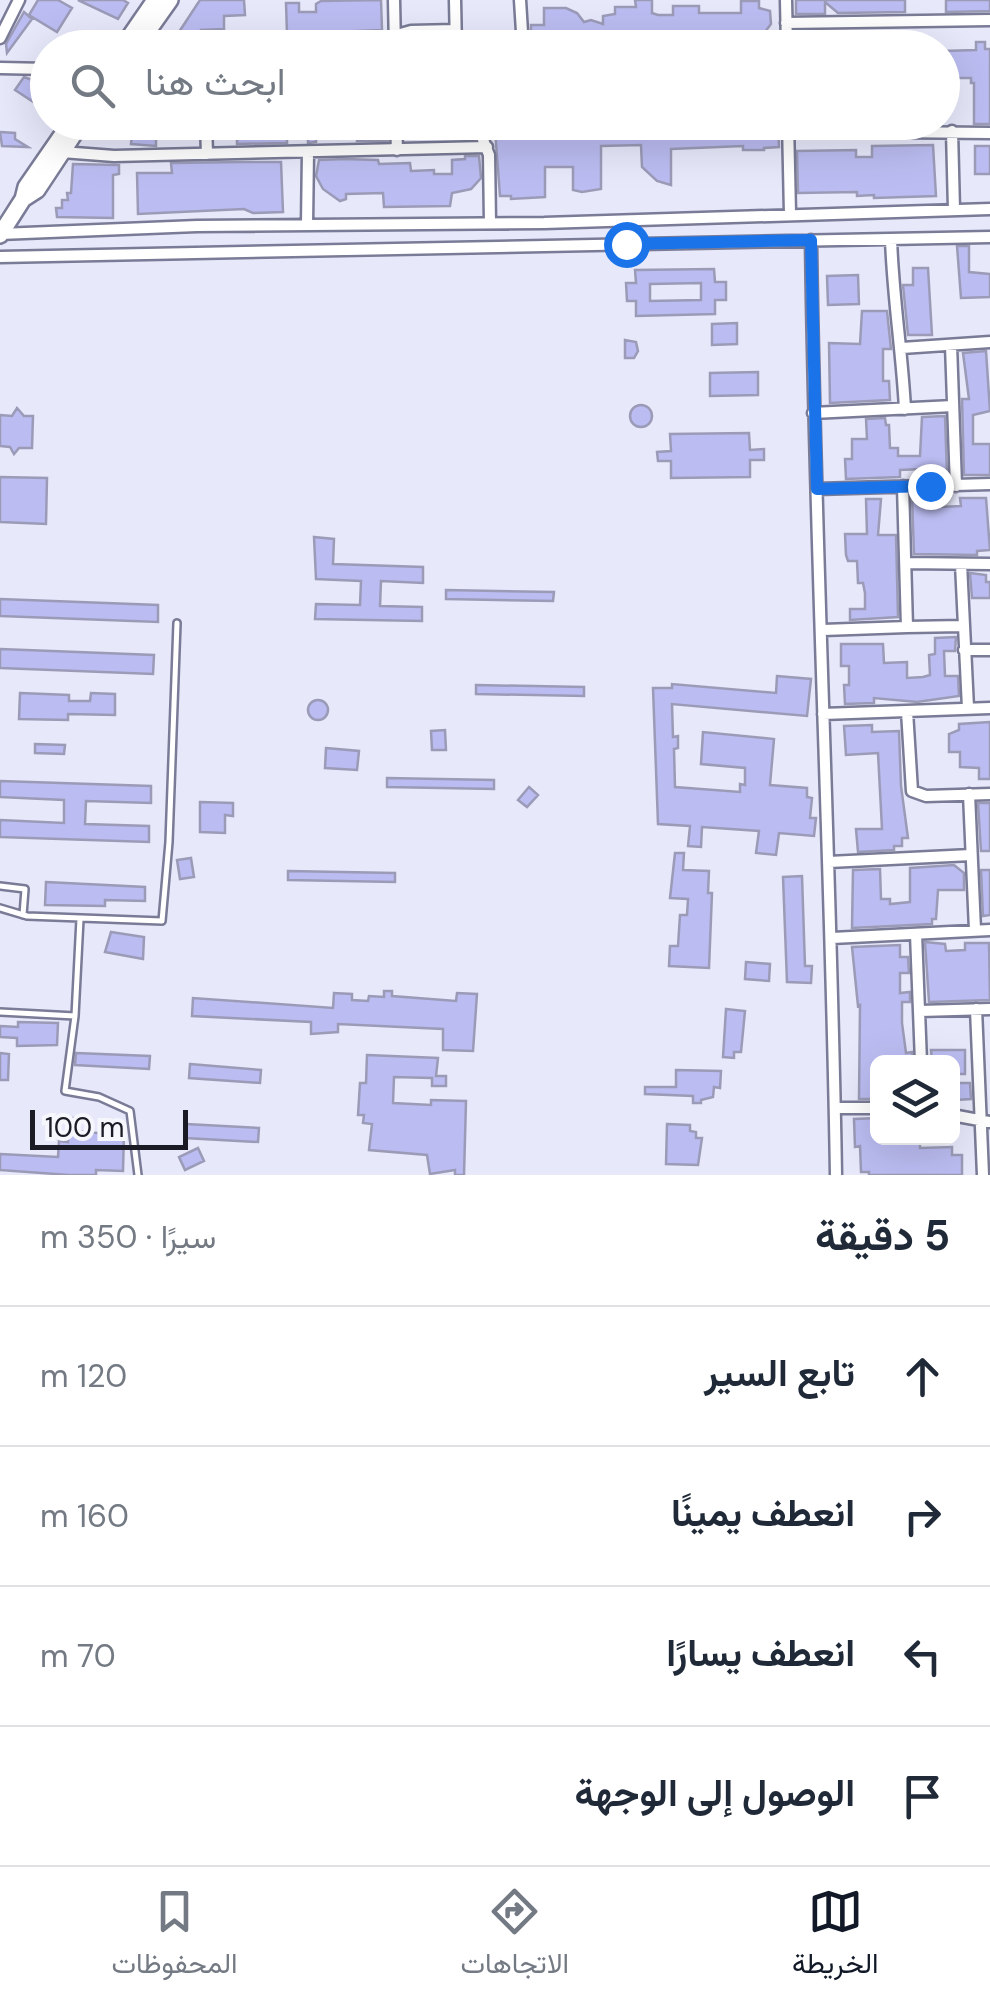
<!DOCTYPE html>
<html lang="ar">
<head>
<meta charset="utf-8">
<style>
  body { margin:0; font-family:"DM Sans",Vazirmatn,sans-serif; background:#f2f2f3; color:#1f2937; direction:rtl }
  .controls { position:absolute; right:30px; bottom:30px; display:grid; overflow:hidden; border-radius:15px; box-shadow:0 10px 40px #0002 }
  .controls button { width:90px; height:90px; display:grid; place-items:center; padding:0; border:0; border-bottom:2px solid #e0e1e3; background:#fff; color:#1f2937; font:50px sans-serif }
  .scale { position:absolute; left:30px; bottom:25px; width:158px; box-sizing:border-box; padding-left:10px; border:5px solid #1b1b25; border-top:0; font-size:28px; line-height:35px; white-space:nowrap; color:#1b1b25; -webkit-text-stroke:8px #f6f6fd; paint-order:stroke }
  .stop { position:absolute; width:30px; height:30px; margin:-22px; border:8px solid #1a73e8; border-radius:50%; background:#fff }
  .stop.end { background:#1a73e8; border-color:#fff; box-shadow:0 2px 10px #0008 }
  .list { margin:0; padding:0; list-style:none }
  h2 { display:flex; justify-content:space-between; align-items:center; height:130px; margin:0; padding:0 40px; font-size:42px }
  h2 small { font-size:32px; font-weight:400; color:#747a83 }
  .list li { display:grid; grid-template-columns:65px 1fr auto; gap:30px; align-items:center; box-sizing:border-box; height:140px; padding:0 40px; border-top:2px solid #e0e1e3 }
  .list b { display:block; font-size:38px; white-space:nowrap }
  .list em { font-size:32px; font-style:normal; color:#747a83 }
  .icon { flex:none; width:55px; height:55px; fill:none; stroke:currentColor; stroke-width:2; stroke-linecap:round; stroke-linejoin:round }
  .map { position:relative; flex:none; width:990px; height:1175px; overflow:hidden; direction:ltr }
  .search { position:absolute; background:#fff; box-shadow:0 10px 40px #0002; left:30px; right:30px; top:30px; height:110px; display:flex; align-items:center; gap:25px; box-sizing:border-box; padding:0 35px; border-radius:55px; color:#747a83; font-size:38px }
  .sheet { height:690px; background:#fff }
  nav { display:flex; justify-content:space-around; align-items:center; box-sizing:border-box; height:140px; border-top:2px solid #e0e1e3; background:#fff; font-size:28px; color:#747a83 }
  nav a { display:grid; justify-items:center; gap:5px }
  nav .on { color:#111827 }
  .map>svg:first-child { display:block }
</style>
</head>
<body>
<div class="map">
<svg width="990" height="1175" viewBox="0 0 990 1175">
  <rect width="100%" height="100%" fill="#e7e8fa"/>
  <!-- building -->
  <path fill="#bbbcf1" stroke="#9b9bb8" stroke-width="2.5" fill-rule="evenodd" d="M38,0H58L72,8L57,32L29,15Z
    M78,0H123L128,3L118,19Z
    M200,0H244L245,15L224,16V29L201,30V37L177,35Z
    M381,0L382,30L287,34L286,3H299V12H316V4L321,1Z
    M635,0H652V13L658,15H673V6H699V13H741V1H759V8L770,11L771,24L765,32H737V40H701V48H637L636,36L594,44L537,43V38H531V25H544V8H566L577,13L584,22L591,20L603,24V16L615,14V7H636Z
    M796,0H905V12L838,13L825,2V14H796Z
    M946,0H990V11L946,12Z
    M24,12L32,19L7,53L6,44Z
    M898,36V48H836V37Z
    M976,42H985V49H990V124H974V83H971V78H942V51L976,50Z
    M24,77L35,81L32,86L48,96L41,107L15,90Z
    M133,122H156V146L131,144Z
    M170,122H197V135H171Z
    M250,122H348V138H316V142L308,143V123L298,133L287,123V143L237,144V137L250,138Z
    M373,122H387L388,141H357V136L373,135Z
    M501,122H778L779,147L764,148V150H743V146L671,149V185L657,181L642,167L641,145L601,146V189L582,192L573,190V167H545V197L511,199V196H500L495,130H501Z
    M0,132L15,133V139L28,147L2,146Z
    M933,145L936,196L874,198V195L857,196V192L798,193L797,151L856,150V157H872V146Z
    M975,146H990V174H975Z
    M465,156H479L481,178L471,189L452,193L450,206L384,207L383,193L346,194V199L340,201L323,189L316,176L319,160L345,159L378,160L379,164L410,163L411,171L434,170V174H452V160L465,159Z
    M240,162H281L283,212L253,213L244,209L138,214L137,173H172L171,163Z
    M73,164L119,165V174L113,175V218L57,217L56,208H62V200H68L67,193H71Z
    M957,246H969V272L990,274V297L961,298Z
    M913,268H928L932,335H908L903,285H913Z
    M714,269L715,282H726V300H715V314L636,316V301H627L626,283H636L635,270ZM701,283V300L650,301V284Z
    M858,275L859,304L828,305L827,276Z
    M862,311H887L891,349H883V381H889L890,400L830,403L829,343L860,344Z
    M737,323V344L712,345V324Z
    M625,340L636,342L638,351L634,358H625Z
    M986,351L990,411L973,415V444H990V475H964L962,399H969L963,353Z
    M758,372V395L710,396V373Z
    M630 416a11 11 0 1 1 22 0a11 11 0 1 1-22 0Z
    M17,408L24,416H33L32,448H19L14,454L10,447L0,446V415L12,416Z
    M945,416L947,476L921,477V469L900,470V477L846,479L845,459H852V439H867L866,419L885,418L886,425H889L890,448H898V456H920L922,417Z
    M749,433L750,450L764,449V460H750V477L671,478V461H658L657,452L671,451L670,434Z
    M0,477L47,478L46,524L0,522Z
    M938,496L939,507L961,506L960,498H986L990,550L977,551V555L914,554L912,497Z
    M866,499H881L878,535H896L898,617L850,620V609H865V593L863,583H858L857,561H848L846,555L845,534H867Z
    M314,537L334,539L333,564L423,567V583L381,581L380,606L422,607V621L315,619L316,604L360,605L361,581L316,579Z
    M970,573L986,575V582H990V598H972Z
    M446,590L554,592L553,601L446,599Z
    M0,599L158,605V622L0,616Z
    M956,637L955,651H944L945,676H958L959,696L917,702L874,698V703L845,704L844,685H849V666H841V644H883L884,663L907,662V678L923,677L930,675L929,655L935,654V638Z
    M0,649L154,655L153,674L0,668Z
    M777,676L811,679L807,716L672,704L673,737L678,736V748L674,749L675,787L740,792V784L745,785V768L701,764L703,732L774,739L770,785L807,788V797L812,798L810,818H816L814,836L779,833L776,855L756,853L759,831L702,827L701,847L688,846L690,826L658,824L653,688H672V684L776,693Z
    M476,685L584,687V696L476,694Z
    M20,693L69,695V701H90L91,693L115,694V715L68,714V720L19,719Z
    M308 710a10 10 0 1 1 20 0a10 10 0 1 1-20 0Z
    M990,722V779H979V768L960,767V752H949V734L959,730V724Z
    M872,725V732L899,731L901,786L908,838H902V846H894V850L858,852L856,829H882L878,753L846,755L844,726Z
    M445,730L446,750H432L431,731Z
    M35,744L65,745L64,754L35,753Z
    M326,748L359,751L357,770L325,768Z
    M387,778L494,780V789L387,787Z
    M0,781L151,786V803L86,801L85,824L149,826V842L0,837V820L64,823V800L0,797Z
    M529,787L538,795L527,807L518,800Z
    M200,802L233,803V816L225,815V833L200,832Z
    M978,803H990V851H981Z
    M675,853H684L683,870L709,871L708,893H712L709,968L669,966L670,946H678L680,915H687L688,899L670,898Z
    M191,858L194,877L180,879L177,860Z
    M954,865L964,873V890H938L936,919H932V924L852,928L853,870L880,869L881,899H890V904L910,902V868Z
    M981,870H990V915L983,916Z
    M288,871L395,873V882L288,880Z
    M802,876L805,966H812L811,983L787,982L783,877Z
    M46,882L145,887V901L105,900V906L45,905Z
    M111,932L144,937L143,959L105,952Z
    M925,942L945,944L946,951L965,950V943H989L990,1000L929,1002Z
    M900,945V957H908L909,973H900V993L910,992V1002H902V1023L906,1053L912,1052V1062H878V1099H859L860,1005L858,1006L852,947Z
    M746,962L770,964L769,981L745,979Z
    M384,991H392V996L456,1001L457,993L477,994L473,1051L443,1050V1029L338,1024V1032L311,1034V1022L192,1016L193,998L333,1008L334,993L352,994V1000L368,1001L369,996L384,997Z
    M726,1009L745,1011L741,1052H734V1058L723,1057Z
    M18,1022L58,1023L57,1045L17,1046V1038L0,1037V1026L18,1027Z
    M931,1050H965V1074H952V1062H932Z
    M0,1053L9,1054L8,1080H0Z
    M76,1053L150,1056L149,1069L75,1065Z
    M367,1055L438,1058L436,1076H446V1086H432V1078L394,1077L393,1103L431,1105V1100L466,1101L464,1175H455V1170L430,1174L427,1155L369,1150L372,1124L363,1123L364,1115H358L360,1083H366Z
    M190,1064L261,1070L260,1083L189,1078Z
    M676,1070L721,1071L720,1088L714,1087L713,1097L701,1100V1103H693V1096L645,1094V1087H676Z
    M959,1083H970L971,1099L956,1100Z
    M69,1118H78V1131L107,1134L108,1130L124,1131L123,1171L96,1170V1175H69L0,1170V1154L58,1157L59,1141L68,1142Z
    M878,1118V1138L920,1140V1148L952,1147V1155H962V1175H869V1172H861L860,1146L855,1147L854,1119Z
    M186,1124L259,1128L258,1142L185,1138Z
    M667,1124L690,1125V1131L696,1132V1138H702L698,1165L666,1164Z
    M198,1148L204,1161L185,1170L179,1157Z"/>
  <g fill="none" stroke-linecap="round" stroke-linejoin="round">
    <defs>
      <path id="lane" d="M0,886L25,889L23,915
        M0,908L27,916L162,921L169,842L177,623
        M80,919L75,1016L65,1091L99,1097L130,1111L138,1175
        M0,1012L75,1016"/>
      <path id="street" d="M394,0L395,48
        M455,0L456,48
        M520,0L523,48
        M786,0L787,48
        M786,23L990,20
        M144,37L157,42L206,46L321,44L379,40L411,31L455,30
        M0,38L19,0
        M0,68L48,69
        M206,122L207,154
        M396,122L397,150
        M476,122L489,155L490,223
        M788,122L790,214
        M788,131L990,133
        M952,131L954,210
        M62,152L114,156L487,147
        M307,224L308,152
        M0,234L197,226L544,223L990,209
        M891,239C893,297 902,352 905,409
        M811,240C815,552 831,863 836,1175
        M0,257L990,237
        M951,345L956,486
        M902,348L990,342
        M813,413L953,406
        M903,486L907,627L962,626
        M817,489L990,484
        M906,563L990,564
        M961,564L968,708
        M823,630L907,627
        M964,650H990
        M907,711L912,791L926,796L990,794
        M823,714L990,708
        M969,794L975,930
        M829,862L971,855
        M916,934L921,1062
        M832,938L990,930
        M976,1009L983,1175
        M920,1011L990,1009
        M835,1108H878
        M952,1115L990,1122"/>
      <path id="secondary" d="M122,48L155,0
        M136,48L170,0
        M23,199L37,190L82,122
        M0,235L23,199L26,187L71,122"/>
    </defs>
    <!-- lane casing -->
    <use href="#lane" stroke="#7a7b96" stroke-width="10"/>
    <!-- street casing -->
    <use href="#street" stroke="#7a7b96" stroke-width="15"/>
    <!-- secondary casing -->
    <use href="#secondary" stroke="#7a7b96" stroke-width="20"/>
    <!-- lane -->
    <use href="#lane" stroke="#fff" stroke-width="5"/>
    <!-- street -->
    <use href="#street" stroke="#fff" stroke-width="10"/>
    <!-- secondary -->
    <use href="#secondary" stroke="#fff" stroke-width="15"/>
  </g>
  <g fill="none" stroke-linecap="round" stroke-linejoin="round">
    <!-- route -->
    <path stroke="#1a73e8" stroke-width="12" d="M626,244L811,240L817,489L930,486"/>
  </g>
</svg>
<div class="controls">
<button><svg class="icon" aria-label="layers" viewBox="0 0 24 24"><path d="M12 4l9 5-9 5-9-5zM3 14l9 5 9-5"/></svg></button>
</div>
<div class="scale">100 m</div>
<div class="stop" style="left:626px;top:244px"></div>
<div class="stop end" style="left:930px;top:486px"></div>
<div class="search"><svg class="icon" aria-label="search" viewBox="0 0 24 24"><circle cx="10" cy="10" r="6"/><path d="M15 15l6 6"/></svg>ابحث هنا</div>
</div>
<section class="sheet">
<h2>5 دقيقة<small>سيرًا · 350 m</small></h2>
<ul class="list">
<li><svg class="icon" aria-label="ahead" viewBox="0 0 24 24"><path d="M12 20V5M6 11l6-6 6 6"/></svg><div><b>تابع السير</b></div><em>120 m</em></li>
<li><svg class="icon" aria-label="right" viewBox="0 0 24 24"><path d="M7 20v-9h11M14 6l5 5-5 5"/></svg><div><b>انعطف يمينًا</b></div><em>160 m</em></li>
<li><svg class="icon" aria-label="left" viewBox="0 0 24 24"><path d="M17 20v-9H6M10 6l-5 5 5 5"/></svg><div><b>انعطف يسارًا</b></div><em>70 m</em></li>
<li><svg class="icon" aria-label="arrive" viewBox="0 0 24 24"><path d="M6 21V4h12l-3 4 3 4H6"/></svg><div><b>الوصول إلى الوجهة</b></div></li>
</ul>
</section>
<nav>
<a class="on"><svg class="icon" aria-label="map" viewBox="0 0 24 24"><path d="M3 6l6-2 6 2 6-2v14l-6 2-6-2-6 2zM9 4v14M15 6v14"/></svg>الخريطة</a>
<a><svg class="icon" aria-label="directions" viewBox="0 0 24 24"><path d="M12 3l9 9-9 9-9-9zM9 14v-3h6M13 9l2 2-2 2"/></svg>الاتجاهات</a>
<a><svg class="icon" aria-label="saved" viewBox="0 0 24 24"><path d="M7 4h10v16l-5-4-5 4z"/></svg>المحفوظات</a>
</nav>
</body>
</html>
